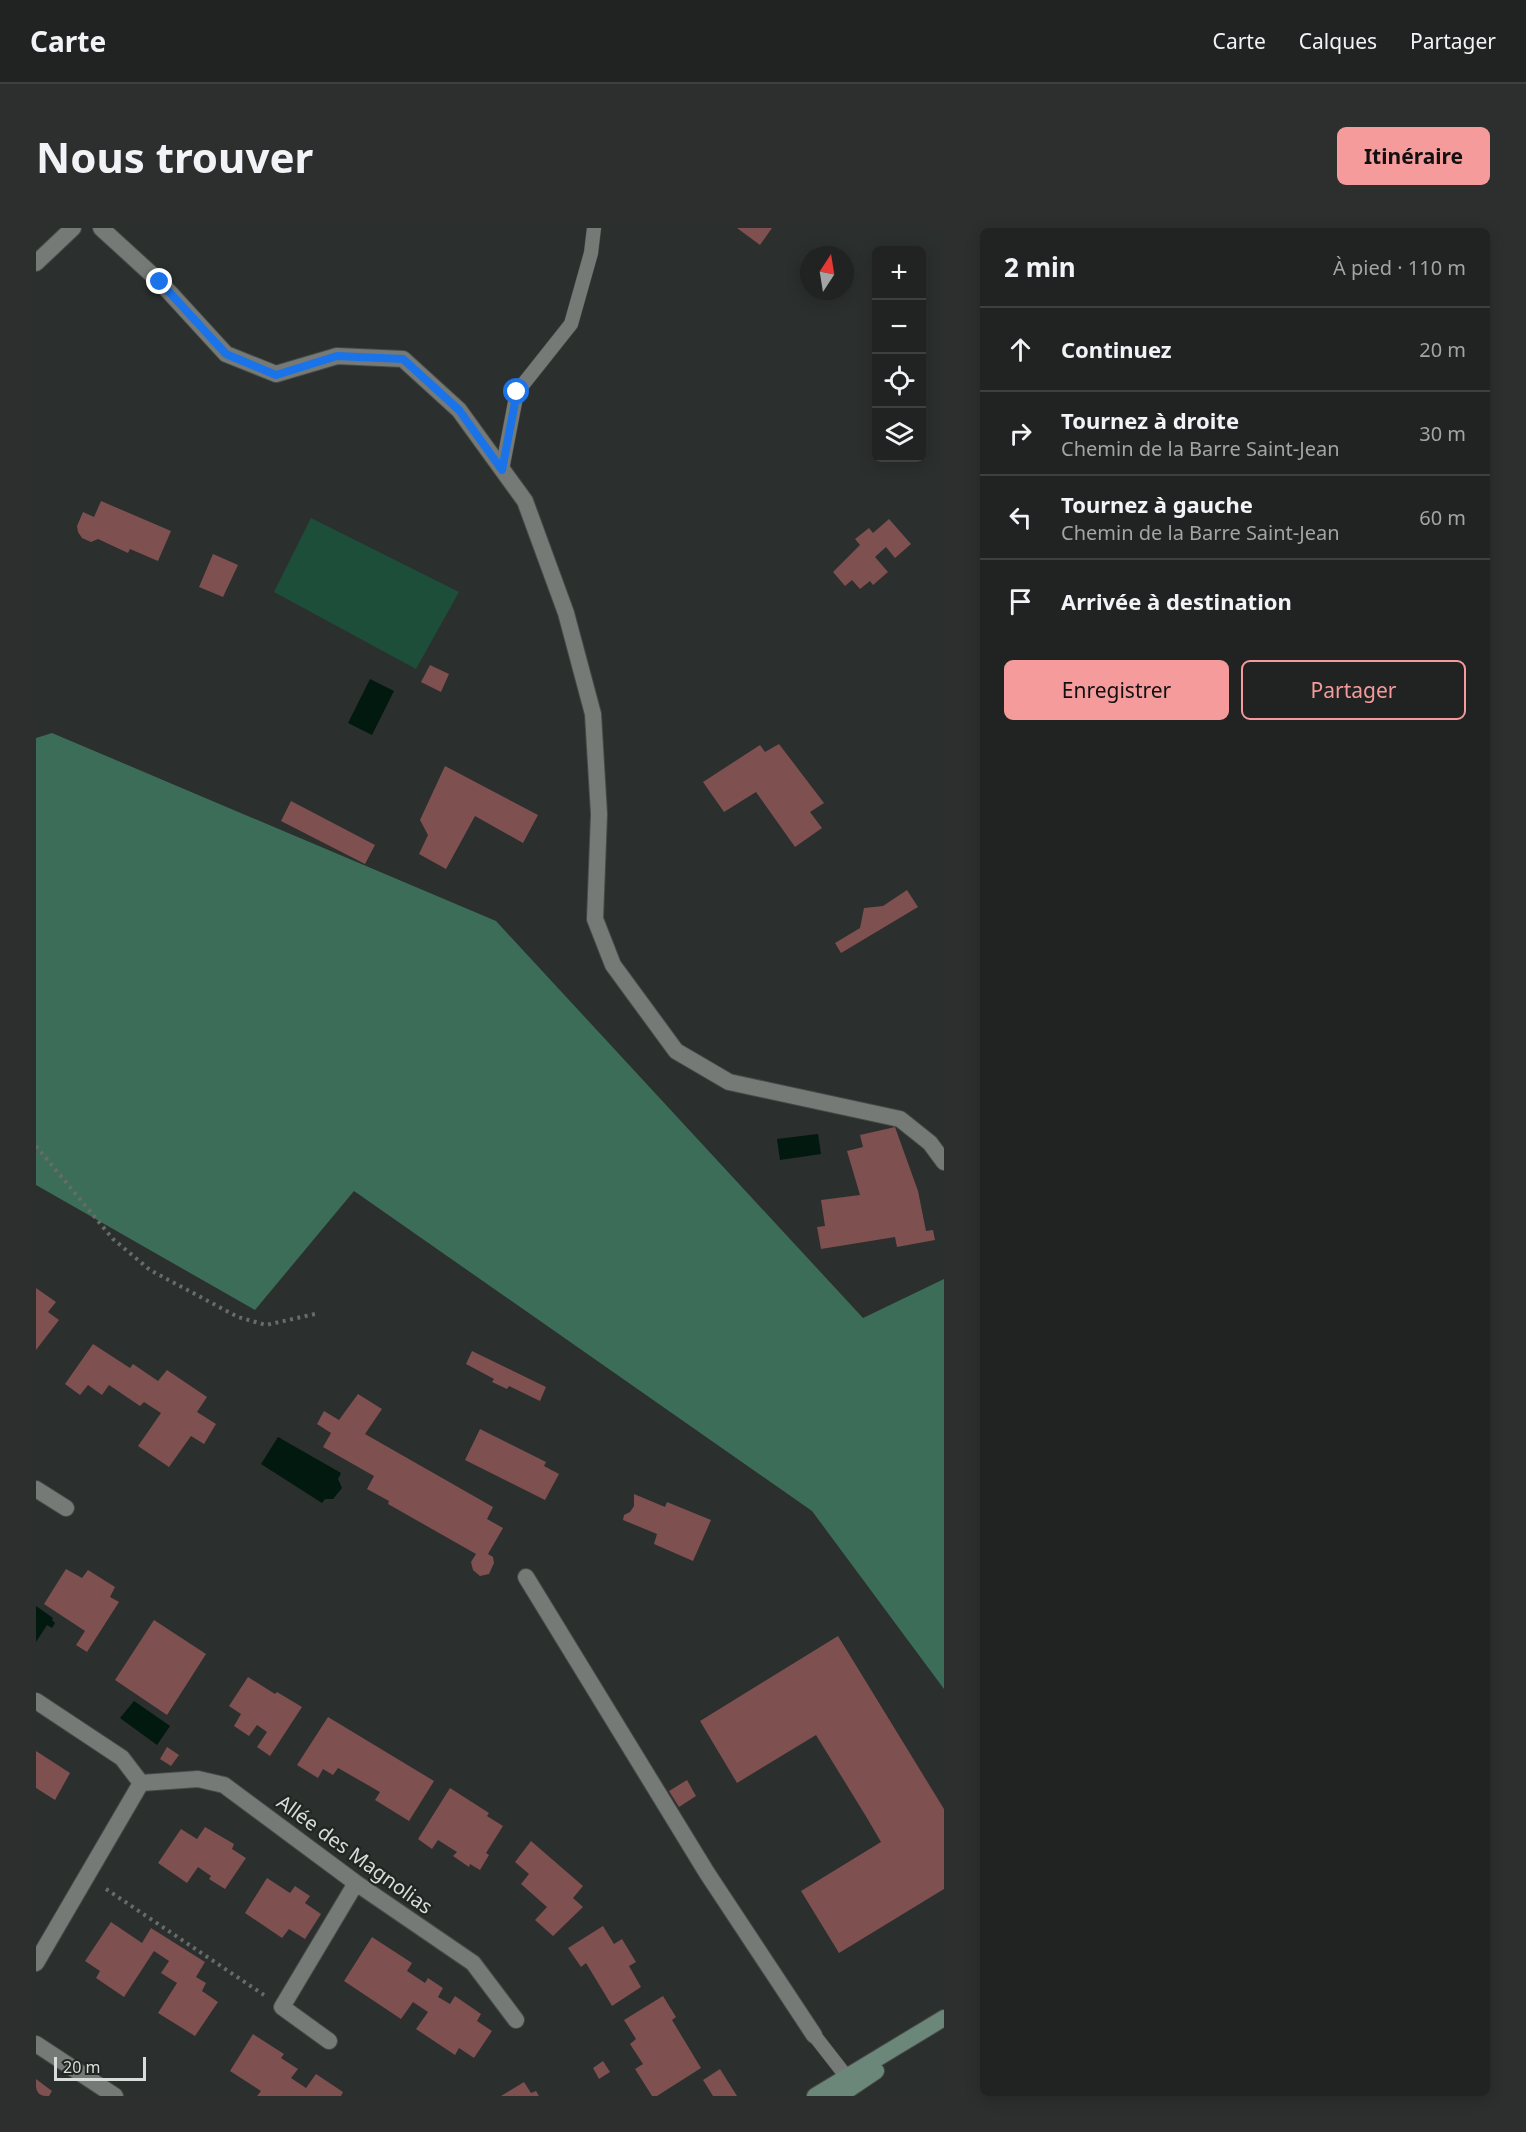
<!DOCTYPE html>
<html lang="fr">
<head>
<meta charset="utf-8">
<style>
  body { margin:0; font-family:"Noto Sans",sans-serif; background:#2d2f2f; color:#f1f3f6 }
  .controls { position:absolute; right:18px; top:18px; display:grid; overflow:hidden; border-radius:9px; box-shadow:0 3px 15px #0003 }
  .controls button { width:54px; height:54px; display:grid; place-items:center; padding:0; border:0; border-bottom:2px solid #3d4040; background:#202322; color:#f1f3f6; font:30px sans-serif }
  .compass { position:absolute; left:764px; top:18px; width:54px; height:54px; border-radius:50%; background:#202322; box-shadow:0 3px 15px #0003; rotate:12deg }
  .scale { position:absolute; left:18px; bottom:15px; width:92px; box-sizing:border-box; padding-left:6px; border:3px solid #d9dcdb; border-top:0; font-size:16px; line-height:21px; white-space:nowrap; color:#d9dcdb; -webkit-text-stroke:4px #212623; paint-order:stroke }
  .stop { position:absolute; width:18px; height:18px; margin:-14px; border:4px solid #1a73e8; border-radius:50%; background:#fff }
  .stop.end { background:#1a73e8; border-color:#fff; box-shadow:0 2px 6px #0008 }
  .list { margin:0; padding:0; list-style:none }
  h2 { display:flex; justify-content:space-between; align-items:center; height:78px; margin:0; padding:0 24px; font-size:26px }
  h2 small { font-size:20px; font-weight:400; color:#a2a4a5 }
  .list li { display:grid; grid-template-columns:39px 1fr auto; gap:18px; align-items:center; box-sizing:border-box; height:84px; padding:0 24px; border-top:2px solid #3d4040 }
  .list b { display:block; font-size:22px; white-space:nowrap }
  .list p { margin:0; font-size:20px; white-space:nowrap; color:#a2a4a5 }
  .list em { font-size:20px; font-style:normal; color:#a2a4a5 }
  .actions { display:flex; gap:12px; padding:18px 24px }
  .actions a { flex:1; padding:14px 0; border:2px solid #f59b9b; border-radius:9px; text-align:center; font-size:21px; color:#f59b9b }
  .actions .main { background:#f59b9b; color:#111 }
  .icon { flex:none; width:33px; height:33px; fill:none; stroke:currentColor; stroke-width:2; stroke-linecap:round; stroke-linejoin:round }
  .map { position:relative; flex:none; width:908px; height:1868px; overflow:hidden; border-radius:9px }
  header { display:flex; align-items:center; gap:36px; box-sizing:border-box; height:84px; padding:0 30px; background:#202322; border-bottom:2px solid #3d4040 }
  header strong { font-size:28px }
  nav { display:flex; gap:33px; margin-inline-start:auto; font-size:21px }
  .intro { display:flex; align-items:center; justify-content:space-between; box-sizing:border-box; height:144px; padding:0 36px }
  h1 { margin:0; font-size:42px }
  .button { padding:15px 27px; border-radius:9px; background:#f59b9b; color:#111; font-size:21px; font-weight:700 }
  main { display:flex; gap:36px; padding:0 36px }
  aside { flex:1; background:#202322; border-radius:9px; box-shadow:0 3px 15px #0003 }
  .map>svg:first-child { display:block }
</style>
</head>
<body>
<header>
<strong>Carte</strong>
<nav><a>Carte</a><a>Calques</a><a>Partager</a></nav>
</header>
<div class="intro"><h1>Nous trouver</h1><a class="button">Itinéraire</a></div>
<main>
<div class="map">
<svg width="908" height="1868" viewBox="0 0 908 1868">
  <rect width="100%" height="100%" fill="#2b2f2d"/>
  <!-- green -->
  <path fill="#1d4e3a" d="M275,290L423,364L380,441L238,364Z"/>
  <!-- forest -->
  <path fill="#3c6d58" d="M16,505L460,693L827,1090L908,1051V1461L776,1283L318,963L219,1082L0,957V510Z"/>
  <!-- water -->
  <path fill="#01190f" d="M334,451L358,463L336,507L312,495Z
    M782,906L785,926L744,932L741,911Z
    M242,1209L305,1245L302,1251L306,1260L297,1271H289L286,1275L225,1236Z
    M0,1378L17,1390L16,1392L19,1395L16,1400L11,1397L0,1414Z
    M98,1473L134,1498L121,1517L84,1490Z"/>
  <!-- building -->
  <path fill="#7f5050" d="M701,0H736L724,17Z
    M65,273L135,303L122,333L94,321L92,325L62,311L55,314L46,310L42,304L41,298L47,284L58,289Z
    M853,291L875,316L859,330L850,319L839,329L852,344L837,357L834,353L824,361L816,352L809,358L797,344L824,317L819,311L833,300L837,305Z
    M177,326L202,337L187,369L163,359Z
    M394,437L413,446L405,464L385,454Z
    M743,516L788,575L774,584L786,600L759,619L720,564L688,584L667,554L724,517L729,524Z
    M409,538L502,587L487,615L439,588L410,641L383,626L392,607L384,592Z
    M255,573L339,617L329,636L245,593Z
    M871,662L882,679L805,725L799,715L824,700L828,680L847,678Z
    M859,899L882,963L890,1003L897,1002L899,1012L861,1019L859,1009L785,1021L781,999L789,998L785,972L824,967L811,923L827,919L824,907Z
    M0,1060L20,1074L12,1084L23,1092L0,1122Z
    M57,1116L94,1140L97,1136L122,1153L131,1142L171,1169L161,1184L180,1196L168,1216L155,1208L133,1239L102,1218L125,1185L108,1174L104,1178L73,1157L66,1167L52,1157L44,1167L29,1156Z
    M436,1123L510,1159L504,1173L473,1158L471,1161L456,1154L458,1151L430,1136Z
    M322,1166L346,1181L329,1206L457,1279L451,1291L467,1300L452,1326L457,1329L458,1335L453,1346L444,1348L437,1342L435,1334L440,1326L352,1276L353,1273L331,1261L338,1248L287,1219L295,1205L281,1196L288,1183L303,1192Z
    M444,1201L510,1234L508,1238L523,1246L509,1272L429,1232Z
    M598,1266L629,1279L631,1274L675,1292L657,1333L618,1316L621,1306L587,1292L588,1287L594,1284L598,1278Z
    M30,1341L46,1350L52,1342L79,1359L74,1369L83,1374L51,1424L40,1417L49,1403L8,1376Z
    M118,1392L170,1426L131,1487L79,1452Z
    M802,1408L908,1581V1661L803,1725L765,1663L845,1614L831,1590L780,1507L701,1555L664,1493Z
    M212,1449L239,1466L241,1464L266,1479L234,1528L221,1519L231,1504L221,1497L213,1508L198,1498L205,1486L193,1478Z
    M292,1489L398,1553L373,1593L339,1572L344,1564L302,1540L297,1547L287,1541L282,1550L261,1537Z
    M131,1519L143,1527L135,1538L124,1531Z
    M0,1523L34,1545L19,1572L0,1560Z
    M651,1552L660,1568L643,1579L633,1563Z
    M414,1560L453,1585L451,1588L467,1598L450,1625L453,1627L444,1642L434,1636L433,1639L417,1628L421,1624L402,1612L396,1621L382,1611Z
    M169,1599L198,1616L196,1621L210,1630L189,1661L173,1651L175,1648L162,1639L151,1655L122,1635L145,1601L161,1611Z
    M495,1613L547,1658L537,1670L547,1679L517,1708L499,1692L511,1679L485,1656L493,1646L479,1634Z
    M231,1650L254,1665L259,1658L274,1668L269,1675L285,1686L269,1711L253,1701L246,1710L209,1685Z
    M75,1694L106,1715L115,1700L169,1734L160,1749L170,1755L166,1763L182,1774L159,1808L122,1785L141,1755L125,1745L133,1733L118,1723L88,1769L60,1750L64,1743L49,1733Z
    M567,1698L578,1716L586,1711L600,1734L593,1738L605,1759L576,1778L550,1735L545,1739L532,1720Z
    M336,1709L376,1735L371,1743L389,1755L392,1750L407,1760L402,1769L414,1776L419,1768L445,1786L441,1793L456,1803L438,1830L423,1820L419,1827L380,1801L392,1784L377,1774L365,1791L308,1753Z
    M627,1768L640,1789L636,1792L665,1840L621,1868H616L599,1841L607,1836L594,1816L600,1811L588,1792Z
    M217,1806L248,1826L245,1830L262,1841L255,1850L270,1860L280,1846L307,1864L305,1868H221L225,1863L194,1843Z
    M567,1833L574,1844L563,1851L557,1840Z
    M684,1841L701,1868H677L667,1852Z
    M0,1851L16,1863L13,1868H0Z
    M488,1854L495,1865L500,1863L503,1868H465Z"/>
  <g fill="none" stroke-linecap="round" stroke-linejoin="round">
    <defs>
      <path id="service" d="M466,242L481,164L535,96L555,25L558,0
        M778,1807L817,1857"/>
      <path id="minor" d="M65,0L124,54L190,126L240,146L301,128L367,131L423,182L489,273L530,385L557,486L563,586L559,691L577,737L640,823L693,854L864,891L894,915L908,934
        M0,35L37,0
        M0,1261L30,1280
        M490,1349L671,1645L778,1807
        M0,1473L86,1530L105,1555L0,1735
        M105,1555L162,1551L188,1557L320,1655L437,1735L480,1792
        M293,1813L246,1779L320,1655
        M0,1816L79,1868"/>
      <path id="secondary" d="M779,1868L908,1790
        M803,1868L840,1843"/>
    </defs>
    <!-- service casing -->
    <use href="#service" stroke="#464b48" stroke-width="15"/>
    <!-- minor casing -->
    <use href="#minor" stroke="#464b48" stroke-width="18"/>
    <!-- secondary casing -->
    <use href="#secondary" stroke="#464b48" stroke-width="18"/>
    <!-- path -->
    <path stroke="#676b69" stroke-width="4" stroke-dasharray="3 4.5" stroke-linecap="butt" d="M0,918L77,1011L114,1042L202,1089L230,1097L279,1086
      M70,1661L228,1767"/>
    <!-- service -->
    <use href="#service" stroke="#757a77" stroke-width="14"/>
    <!-- minor -->
    <use href="#minor" stroke="#757a77" stroke-width="16"/>
    <!-- secondary -->
    <use href="#secondary" stroke="#6b877a" stroke-width="16"/>
  </g>
  <g fill="none" stroke-linecap="round" stroke-linejoin="round">
    <!-- route -->
    <path stroke="#1a73e8" stroke-width="8" d="M124,54L190,126L240,147L301,128L367,131L423,182L466,242L481,164"/>
  </g>
  <g text-anchor="middle" dominant-baseline="central" stroke-width="4.5" stroke-linejoin="round" paint-order="stroke">
    <!-- street labels -->
    <g font-size="20" fill="#d9dcdb" stroke="#212623">
      <text transform="translate(319 1626) rotate(36)">Allée des Magnolias</text>
    </g>
  </g>
</svg>
<div class="controls">
<button>+</button>
<button>−</button>
<button><svg class="icon" aria-label="locate" viewBox="0 0 24 24"><circle cx="12" cy="12" r="6"/><path d="M12 2v4M12 18v4M2 12h4M18 12h4"/></svg></button>
<button><svg class="icon" aria-label="layers" viewBox="0 0 24 24"><path d="M12 4l9 5-9 5-9-5zM3 14l9 5 9-5"/></svg></button>
</div>
<svg class="compass" viewBox="-18 -18 36 36"><path d="M0-13l5 13h-10z" fill="#e53935"/><path d="M0 13l5-13h-10z" fill="#a2a4a5"/></svg>
<div class="scale">20 m</div>
<div class="stop" style="left:481px;top:164px"></div>
<div class="stop end" style="left:124px;top:54px"></div>
</div>
<aside>
<h2>2 min<small>À pied · 110 m</small></h2>
<ul class="list">
<li><svg class="icon" aria-label="ahead" viewBox="0 0 24 24"><path d="M12 20V5M6 11l6-6 6 6"/></svg><div><b>Continuez</b></div><em>20 m</em></li>
<li><svg class="icon" aria-label="right" viewBox="0 0 24 24"><path d="M7 20v-9h11M14 6l5 5-5 5"/></svg><div><b>Tournez à droite</b><p>Chemin de la Barre Saint-Jean</p></div><em>30 m</em></li>
<li><svg class="icon" aria-label="left" viewBox="0 0 24 24"><path d="M17 20v-9H6M10 6l-5 5 5 5"/></svg><div><b>Tournez à gauche</b><p>Chemin de la Barre Saint-Jean</p></div><em>60 m</em></li>
<li><svg class="icon" aria-label="arrive" viewBox="0 0 24 24"><path d="M6 21V4h12l-3 4 3 4H6"/></svg><div><b>Arrivée à destination</b></div></li>
</ul>
<div class="actions"><a class="main">Enregistrer</a><a>Partager</a></div>
</aside>
</main>
</body>
</html>
